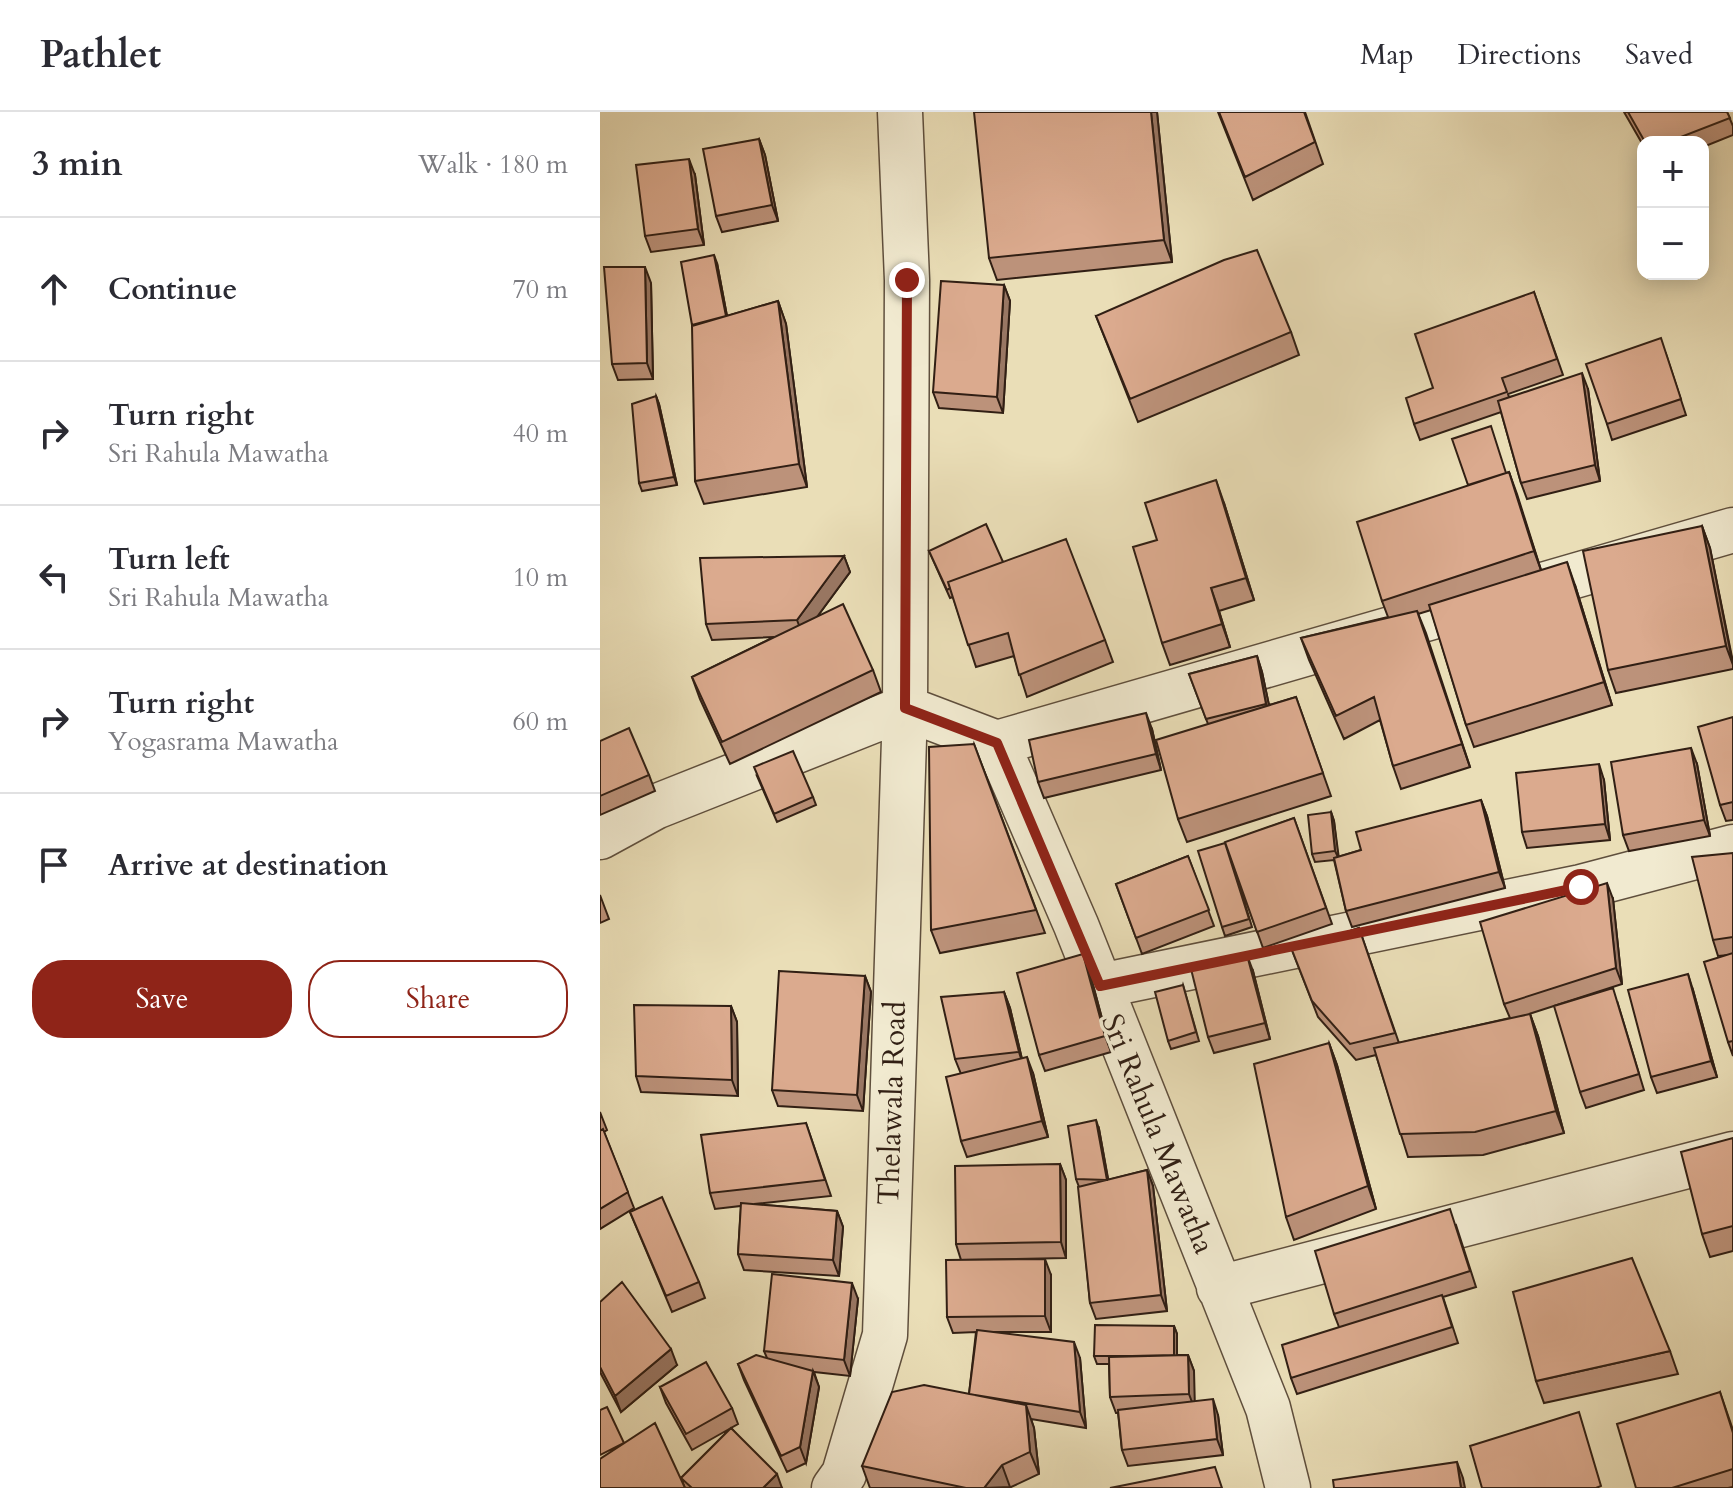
<!DOCTYPE html>
<html lang="en">
<head>
<meta charset="utf-8">
<style>
  body { margin:0; font-family:Cardo,serif; background:#f7f7f7; color:#2b2b33 }
  .controls { position:absolute; right:24px; top:24px; display:grid; overflow:hidden; border-radius:16px; box-shadow:0 4px 20px #0003 }
  .controls button { width:72px; height:72px; display:grid; place-items:center; padding:0; border:0; border-bottom:2px solid #e1e1e2; background:#fff; color:#2b2b33; font:40px sans-serif }
  .stop { position:absolute; width:24px; height:24px; margin:-18px; border:6px solid #8f2418; border-radius:50%; background:#fff }
  .stop.end { background:#8f2418; border-color:#fff; box-shadow:0 2px 8px #0008 }
  .list { margin:0; padding:0; list-style:none }
  h2 { display:flex; justify-content:space-between; align-items:center; height:104px; margin:0; padding:0 32px; font-size:34px }
  h2 small { font-size:26px; font-weight:400; color:#7c7c81 }
  .list li { display:grid; grid-template-columns:52px 1fr auto; gap:24px; align-items:center; box-sizing:border-box; height:144px; padding:0 32px; border-top:2px solid #e1e1e2 }
  .list b { display:block; font-size:30px; white-space:nowrap }
  .list p { margin:0; font-size:26px; white-space:nowrap; color:#7c7c81 }
  .list em { font-size:26px; font-style:normal; color:#7c7c81 }
  .actions { display:flex; gap:16px; padding:24px 32px }
  .actions a { flex:1; padding:18px 0; border:2px solid #8f2418; border-radius:32px; text-align:center; font-size:28px; color:#8f2418 }
  .actions .main { background:#8f2418; color:#fff }
  .icon { flex:none; width:44px; height:44px; fill:none; stroke:currentColor; stroke-width:2; stroke-linecap:round; stroke-linejoin:round }
  .map { position:relative; flex:none; width:1133px; height:1376px; overflow:hidden }
  header { display:flex; align-items:center; gap:48px; box-sizing:border-box; height:112px; padding:0 40px; background:#fff; border-bottom:2px solid #e1e1e2 }
  header strong { font-size:38px }
  nav { display:flex; gap:44px; margin-inline-start:auto; font-size:28px }
  main { display:flex }
  aside { flex:1; background:#fff }
  .map>svg:first-child { display:block }
</style>
</head>
<body>
<header>
<strong>Pathlet</strong>
<nav><a>Map</a><a>Directions</a><a>Saved</a></nav>
</header>
<main>
<aside>
<h2>3 min<small>Walk · 180 m</small></h2>
<ul class="list">
<li><svg class="icon" aria-label="ahead" viewBox="0 0 24 24"><path d="M12 20V5M6 11l6-6 6 6"/></svg><div><b>Continue</b></div><em>70 m</em></li>
<li><svg class="icon" aria-label="right" viewBox="0 0 24 24"><path d="M7 20v-9h11M14 6l5 5-5 5"/></svg><div><b>Turn right</b><p>Sri Rahula Mawatha</p></div><em>40 m</em></li>
<li><svg class="icon" aria-label="left" viewBox="0 0 24 24"><path d="M17 20v-9H6M10 6l-5 5 5 5"/></svg><div><b>Turn left</b><p>Sri Rahula Mawatha</p></div><em>10 m</em></li>
<li><svg class="icon" aria-label="right" viewBox="0 0 24 24"><path d="M7 20v-9h11M14 6l5 5-5 5"/></svg><div><b>Turn right</b><p>Yogasrama Mawatha</p></div><em>60 m</em></li>
<li><svg class="icon" aria-label="arrive" viewBox="0 0 24 24"><path d="M6 21V4h12l-3 4 3 4H6"/></svg><div><b>Arrive at destination</b></div></li>
</ul>
<div class="actions"><a class="main">Save</a><a>Share</a></div>
</aside>
<div class="map">
<svg width="1133" height="1376" viewBox="0 0 1133 1376">
  <rect width="100%" height="100%" fill="#eadeb7"/>
  <filter id="stains"><feTurbulence type="fractalNoise" baseFrequency=".0025" numOctaves="4"/><feColorMatrix values="0 0 0 0 .2 0 0 0 0 .09 0 0 0 0 .02 0 0 0 .5 -.17"/></filter>
  <radialGradient id="worn" r=".72"><stop offset=".6" stop-color="#630" stop-opacity="0"/><stop offset="1" stop-color="#630" stop-opacity=".3"/></radialGradient>
  <g fill="none" stroke-linecap="round" stroke-linejoin="round">
    <defs>
      <path id="minor" d="M305,596L397,631L476,813L668,1296L688,1376
        M397,631L1133,418
        M0,725L55,695L305,596
        M500,874L981,775L1133,735
        M619,1176L1133,1042
        M234,1376L244,1362L285,1223L305,596L307,168L300,0"/>
    </defs>
    <!-- minor casing -->
    <use href="#minor" stroke="#5f4f3d" stroke-width="47"/>
    <!-- minor -->
    <use href="#minor" stroke="#f1ead0" stroke-width="44"/>
  </g>
  <!-- wall -->
  <path fill="#bc927a" stroke="#311f14" stroke-width="2" d="M557,0L572,150L397,168L389,146Z
    M618,0H705L723,52L653,88Z
    M1024,0H1127L1133,14V23L1103,35V30H1043V33Z
    M159,27L165,43L178,109L122,120L116,104Z
    M95,63L104,133L51,140L45,124Z
    M117,151L127,204L178,189L186,212L207,375L104,392L95,369Z
    M51,171L53,267L18,268L12,252Z
    M404,173L410,189L403,301L339,296L333,280Z
    M934,180L963,263L908,282L909,285L988,277L1000,369L927,387L921,371L901,300L820,328L814,312L833,276Z
    M496,204L691,220L699,243L538,310Z
    M1066,242L1086,303L1012,328L1007,312Z
    M56,284L59,292L77,373L42,379L39,371Z
    M909,360L941,458L975,473L1012,593L874,635L866,613L831,498L818,502L870,655L801,677L793,654L780,608L744,627L709,548L701,526L788,505L782,489L906,361Z
    M624,391L654,488L619,499L630,535L570,553L562,531L557,428Z
    M1102,414L1110,436L1133,550V557L1016,581L1008,558Z
    M329,439L403,450L505,528L513,550L427,585L414,544L376,555L353,485L350,486Z
    M244,444L250,460L217,505L273,558L281,580L130,652L100,587L92,565L174,525L112,528L106,512Z
    M657,544L662,560L669,593L696,585L731,684L587,730L578,707L608,612L589,562Z
    M1133,605V708L1126,709L1120,693Z
    M552,617L561,658L444,686L438,670Z
    M0,629L49,663L55,679L0,703Z
    M374,632L445,821L340,841L331,818Z
    M1097,652L1110,724L1029,739L1023,723Z
    M157,664L213,685L216,693L177,710Z
    M1004,668L1010,728L927,736L922,720Z
    M881,688L887,704L905,776L752,815L746,799L734,748L715,750L712,742L731,700L734,709L738,745L761,738Z
    M694,706L732,812L663,836L634,755L652,815L625,824L622,815L625,731Z
    M1133,741V944L1128,930V843L1118,844L1113,828Z
    M588,744L614,814L542,842L516,772Z
    M0,783L9,807L0,811Z
    M1013,787L1022,872L929,902H930L938,924L964,1021L883,1043L808,1045L776,943L756,948L718,905L692,838L759,816L799,931L910,906L904,892Z
    M483,842L489,858L511,940L445,959L439,943Z
    M653,859L670,927L614,941L608,925Z
    M265,864L271,880L263,999L178,994L172,978Z
    M583,873L599,929L571,937L568,929Z
    M1093,878L1117,965L1057,981L1051,965Z
    M404,880L410,896L422,947L433,961L448,1025L367,1045L361,1029V962L355,947Z
    M1018,892L1044,978L986,996L980,980Z
    M131,894L137,910L138,984L41,980L36,964Z
    M729,931L737,953L776,1097L694,1128L686,1105Z
    M0,1000L7,1018L4,1020L34,1096L0,1117Z
    M206,1011L231,1084L154,1092L237,1099L243,1115L239,1164L144,1158L138,1142L141,1094L115,1097L110,1081Z
    M499,1017L508,1068L547,1058L553,1074L567,1199L496,1207L490,1191L479,1075L476,1067Z
    M1133,1026V1139L1110,1145L1102,1122Z
    M460,1052L466,1068V1146L361,1148L356,1132Z
    M30,1100L99,1170L105,1186L72,1200Z
    M856,1113L876,1175L843,1185L858,1231L697,1282L691,1266L739,1215L734,1202Z
    M451,1163V1220H392L480,1246L486,1316L431,1307L434,1316L439,1362L409,1376H270L262,1354L369,1282L376,1220L353,1221L347,1205Z
    M258,1187L250,1264L214,1260L219,1275L206,1351L187,1360L144,1268L138,1252L167,1246L164,1239Z
    M0,1190L77,1253L21,1300L0,1260Z
    M574,1214L577,1222V1243H588L594,1259V1289L618,1303L623,1343L528,1354L522,1338L518,1301H516L510,1285L509,1252H497L494,1244Z
    M1070,1239L1078,1262L944,1291L936,1269Z
    M60,1275L132,1296L138,1312L131,1316L182,1376H85L81,1366L131,1316L92,1338L66,1291Z
    M1120,1280L1133,1318V1375L1128,1376H1036Z"/>
  <!-- shaded-wall -->
  <path fill="#997763" stroke="#311f14" stroke-width="2" d="M551,0H557L572,150L564,128Z
    M159,27L165,43L178,109L172,93Z
    M89,47L95,63L104,133L98,117Z
    M114,143L117,151L129,215L126,206Z
    M45,155L51,171L53,267L47,251Z
    M404,173L410,189L403,301L397,285Z
    M178,189L186,212L207,375L199,352Z
    M982,261L988,277L1000,369L995,353Z
    M56,284L59,292L77,373L74,365Z
    M909,360L917,382L942,461L934,439Z
    M616,368L624,391L654,488L646,466Z
    M1102,414L1110,436L1133,553L1126,534Z
    M244,444L250,460L203,524L197,508Z
    M967,450L975,473L1012,593L1004,570Z
    M611,476L619,499L630,535L622,512Z
    M817,499L826,521L870,655L862,632Z
    M657,544L662,560L672,608L666,592Z
    M546,601L552,617L561,658L556,642Z
    M1091,636L1097,652L1110,724L1104,708Z
    M999,652L1004,668L1010,728L1005,712Z
    M881,688L887,704L905,776L899,760Z
    M731,700L734,709L739,747L735,739Z
    M1007,771L1013,787L1022,872L1016,856Z
    M483,842L489,858L511,940L505,924Z
    M647,843L653,859L670,927L665,911Z
    M1088,862L1093,878L1117,965L1111,949Z
    M265,864L271,880L263,999L257,983Z
    M404,880L410,896L424,956L419,940Z
    M131,894L137,910L138,984L132,968Z
    M930,902L938,924L964,1021L956,999Z
    M729,931L737,953L776,1097L768,1074Z
    M427,945L433,961L448,1025L442,1009Z
    M496,1008L499,1017L510,1077L507,1068Z
    M460,1052L466,1068V1146L461,1130Z
    M547,1058L553,1074L567,1199L561,1183Z
    M237,1099L243,1115L239,1164L233,1148Z
    M445,1147L451,1163V1220L445,1204Z
    M252,1171L258,1187L250,1264L244,1248Z
    M574,1214L577,1222V1254L574,1245Z
    M474,1230L480,1246L486,1316L480,1300Z
    M71,1237L77,1253L21,1300L15,1284Z
    M588,1243L594,1259L595,1298L589,1282Z
    M213,1259L219,1275L206,1351L200,1335Z
    M613,1287L618,1303L623,1343L617,1327Z
    M426,1293L434,1316L439,1362L430,1340Z
    M857,1350L863,1366L865,1376H861Z
    M402,1353L410,1375L384,1376Z
    M177,1362L182,1376H163Z"/>
  <!-- building -->
  <path fill="#dbaa8e" stroke="#311f14" stroke-width="2" d="M374,0H551L564,128L389,146Z
    M619,0H704L715,30L645,65Z
    M1028,0H1127L1130,6L1068,30H1045Z
    M159,27L172,93L116,104L103,37Z
    M89,47L98,117L45,124L36,53Z
    M657,138L691,220L530,287L496,204L624,148Z
    M114,143L126,204L92,213L81,150Z
    M4,155H45L47,251L12,252Z
    M341,169L404,173L397,285L333,280Z
    M934,180L957,247L902,266L907,280L814,312L806,286L833,276L815,222Z
    M178,189L199,352L95,369L92,214Z
    M1061,226L1081,287L1007,312L986,252Z
    M982,261L995,353L921,371L898,289Z
    M56,284L74,365L39,371L32,292Z
    M891,314L906,361L868,373L852,327Z
    M909,360L934,439L782,489L757,410Z
    M616,368L646,466L611,476L622,512L562,531L533,435L557,428L545,391Z
    M386,412L403,450L348,470L350,476L347,478L329,439Z
    M1102,414L1126,534L1008,558L983,439Z
    M466,427L505,528L419,563L408,521L368,533L348,470Z
    M244,444L197,508L106,512L100,446Z
    M967,450L1004,570L866,613L829,493Z
    M243,492L273,558L122,630L92,565Z
    M817,499L862,632L793,654L774,585L736,604L701,526Z
    M657,544L666,592L606,607L589,562Z
    M696,585L723,661L578,707L556,628Z
    M546,601L556,642L438,670L429,628Z
    M1133,605V690L1120,693L1098,615Z
    M29,616L49,663L0,684V629Z
    M374,632L436,798L331,818L329,635Z
    M1091,636L1104,708L1023,723L1011,650Z
    M193,639L213,685L174,702L154,655Z
    M999,652L1005,712L922,720L916,661Z
    M881,688L899,760L746,799L734,746L761,738L756,720Z
    M731,700L735,739L712,742L708,703Z
    M694,706L726,796L657,820L625,730Z
    M625,731L649,807L622,815L598,739Z
    M1133,741V825L1113,828L1092,745Z
    M588,744L609,798L536,826L516,772Z
    M1007,771L1016,856L904,892L880,810Z
    M759,816L795,921L750,932L712,889L692,838Z
    M1133,841V929L1128,930L1104,850Z
    M483,842L505,924L439,943L417,861Z
    M647,843L665,911L608,925L591,857Z
    M179,859L265,864L257,983L172,978Z
    M1088,862L1111,949L1051,965L1028,878Z
    M583,873L596,920L568,929L555,880Z
    M1013,876L1039,962L980,980L954,894Z
    M404,880L419,940L355,947L341,885Z
    M34,893L131,894L132,968L36,964Z
    M930,902L956,999L875,1020L800,1022L774,936Z
    M729,931L768,1074L686,1105L654,952Z
    M427,945L442,1009L361,1029L346,965Z
    M496,1008L507,1068L476,1067L468,1014Z
    M206,1011L225,1068L110,1081L101,1023Z
    M3,1017L28,1080L0,1097V1019Z
    M1133,1026V1114L1102,1122L1081,1040Z
    M460,1052L461,1130L356,1132L355,1054Z
    M547,1058L561,1183L490,1191L478,1075Z
    M62,1085L99,1170L66,1184L30,1100Z
    M141,1091L237,1099L233,1148L138,1142Z
    M850,1097L870,1159L734,1202L715,1139Z
    M1032,1146L1070,1239L936,1269L913,1180Z
    M445,1147V1204L347,1205L346,1148Z
    M172,1162L252,1171L244,1248L164,1239Z
    M22,1170L71,1237L15,1284L0,1255V1190Z
    M842,1183L852,1215L691,1266L682,1233Z
    M495,1213L574,1214V1243L532,1244H494Z
    M377,1218L474,1230L480,1300L369,1282Z
    M156,1243L213,1259L200,1335L181,1344L138,1252Z
    M588,1243L589,1282L510,1285L509,1245Z
    M106,1250L132,1296L86,1322L60,1275Z
    M324,1273L426,1293L430,1340L402,1353L384,1376H366L262,1354L292,1280Z
    M1120,1280L1133,1321V1357L1072,1376H1036L1017,1312Z
    M613,1287L617,1327L522,1338L518,1298Z
    M7,1295L24,1331L0,1343V1298Z
    M979,1300L1001,1374L996,1376H882L870,1334Z
    M55,1311L85,1376H0V1347Z
    M131,1316L177,1362L163,1376H92L81,1366Z
    M857,1350L861,1376H734L733,1368Z
    M615,1355L622,1376H510Z"/>
  <g fill="none" stroke-linecap="round" stroke-linejoin="round">
    <!-- route -->
    <path stroke="#8f2418" stroke-width="10" d="M307,168L305,596L397,631L500,874L981,775"/>
  </g>
  <g text-anchor="middle" dominant-baseline="central" stroke-width="7" stroke-linejoin="round" paint-order="stroke">
    <!-- street labels -->
    <g font-size="30" fill="#311f14" stroke="#f1ead0">
      <text transform="translate(292 991) rotate(-88)">Thelawala Road</text>
      <text transform="translate(558 1022) rotate(68)">Sri Rahula Mawatha</text>
    </g>
  </g>
  <rect width="100%" height="100%" filter="url(#stains)"/>
  <rect width="100%" height="100%" fill="url(#worn)"/>
</svg>
<div class="controls">
<button>+</button>
<button>−</button>
</div>
<div class="stop" style="left:981px;top:775px"></div>
<div class="stop end" style="left:307px;top:168px"></div>
</div>
</main>
</body>
</html>
